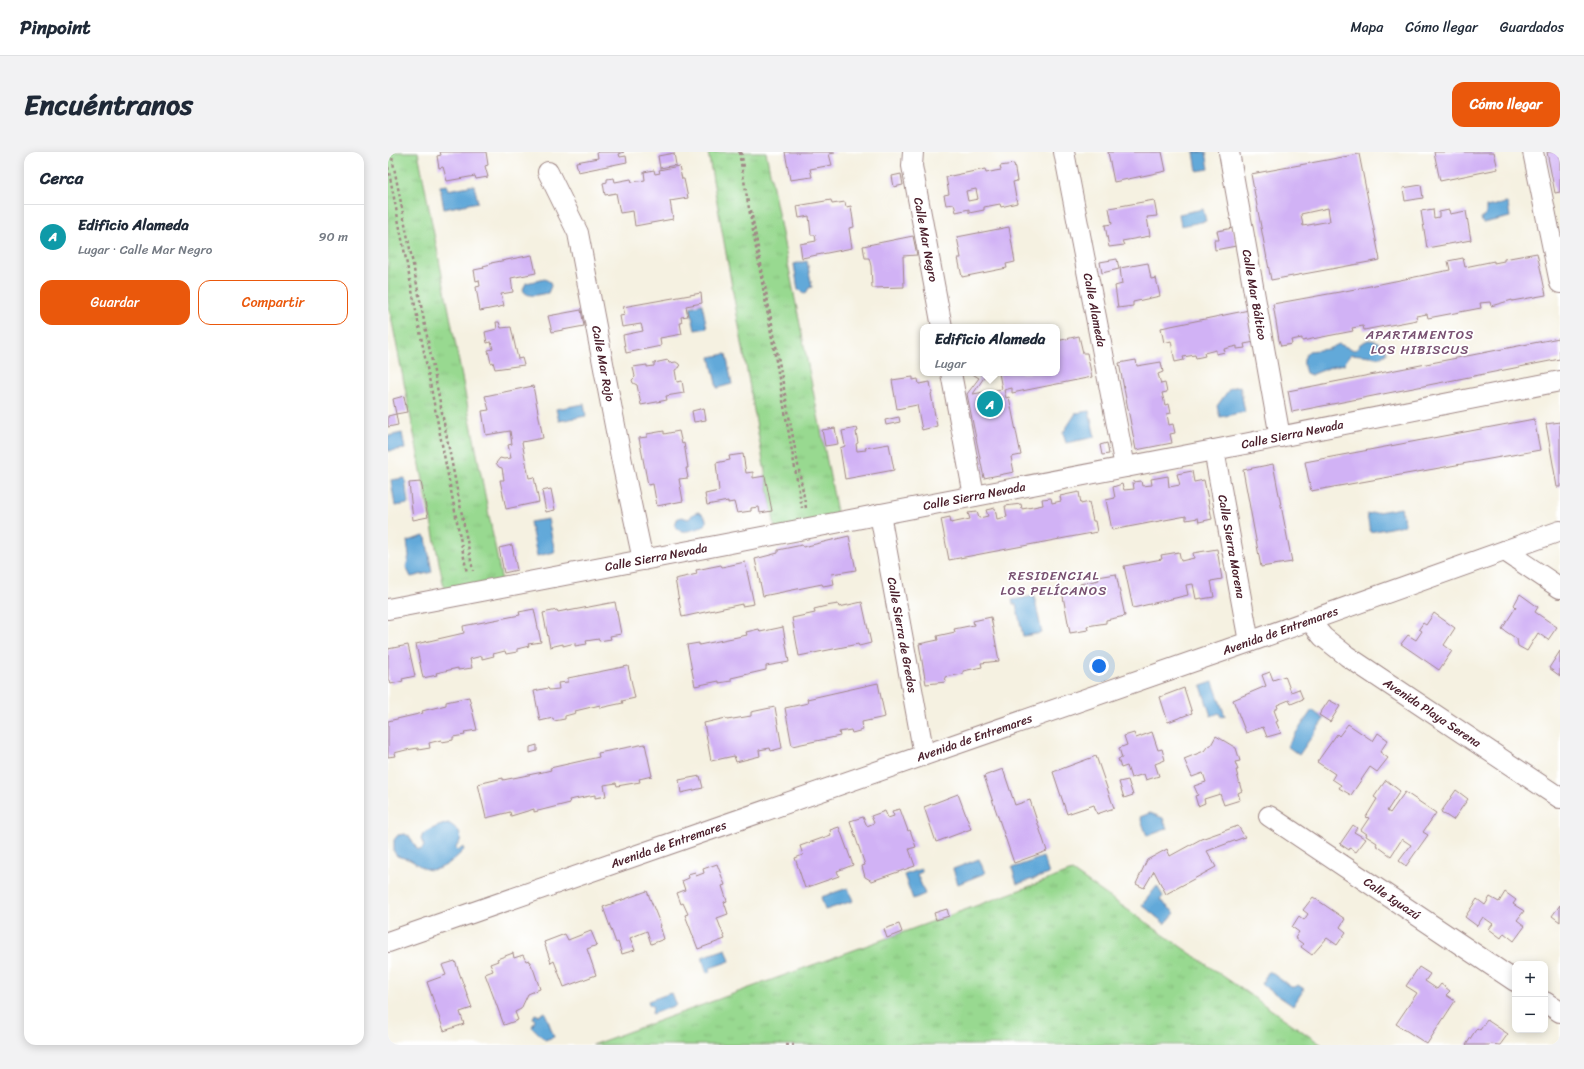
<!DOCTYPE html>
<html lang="es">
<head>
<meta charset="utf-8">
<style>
  body { margin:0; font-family:Sriracha,sans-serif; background:#f2f2f3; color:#1f2937 }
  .controls { position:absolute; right:12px; bottom:12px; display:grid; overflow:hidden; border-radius:8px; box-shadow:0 2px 10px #0003 }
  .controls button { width:36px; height:36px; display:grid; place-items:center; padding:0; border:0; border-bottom:1px solid #e0e1e3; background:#fff; color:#1f2937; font:20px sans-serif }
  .you { position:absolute; left:711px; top:514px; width:14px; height:14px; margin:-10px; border:3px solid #fff; border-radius:50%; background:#1a73e8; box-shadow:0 0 0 6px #1a73e833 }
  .badge { display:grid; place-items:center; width:26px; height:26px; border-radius:50%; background:#ea580c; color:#fff; font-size:13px; font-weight:700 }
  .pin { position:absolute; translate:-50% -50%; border:2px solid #fff; box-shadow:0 1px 4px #0006 }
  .popup { position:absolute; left:532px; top:172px; width:140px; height:52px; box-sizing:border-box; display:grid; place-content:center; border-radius:8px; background:#fff; filter:drop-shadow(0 1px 3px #0005); font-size:13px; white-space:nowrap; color:#747a83 }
  .popup b { font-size:15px; color:#1f2937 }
  .popup::after { content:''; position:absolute; left:50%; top:100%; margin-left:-8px; border:8px solid transparent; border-top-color:#fff }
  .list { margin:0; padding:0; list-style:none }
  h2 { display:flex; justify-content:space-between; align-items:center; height:52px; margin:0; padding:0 16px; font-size:17px }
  h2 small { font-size:13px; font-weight:400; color:#747a83 }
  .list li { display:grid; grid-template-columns:26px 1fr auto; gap:12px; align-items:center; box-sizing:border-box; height:64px; padding:0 16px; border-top:1px solid #e0e1e3 }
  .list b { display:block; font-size:15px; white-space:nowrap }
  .list p { margin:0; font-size:13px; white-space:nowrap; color:#747a83 }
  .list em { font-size:13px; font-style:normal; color:#747a83 }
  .actions { display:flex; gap:8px; padding:12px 16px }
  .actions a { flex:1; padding:9px 0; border:1px solid #ea580c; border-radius:12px; text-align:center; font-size:14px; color:#ea580c }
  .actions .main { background:#ea580c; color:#fff }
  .map { position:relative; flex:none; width:1172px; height:893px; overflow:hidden; border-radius:12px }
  header { display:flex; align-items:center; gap:24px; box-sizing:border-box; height:56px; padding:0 20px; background:#fff; border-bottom:1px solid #e0e1e3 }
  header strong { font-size:19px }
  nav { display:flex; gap:22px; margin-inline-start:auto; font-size:14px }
  .intro { display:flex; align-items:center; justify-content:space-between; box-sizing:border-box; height:96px; padding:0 24px }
  h1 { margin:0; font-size:28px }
  .button { padding:10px 18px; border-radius:12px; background:#ea580c; color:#fff; font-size:14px; font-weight:700 }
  main { display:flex; gap:24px; padding:0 24px }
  aside { flex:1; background:#fff; border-radius:12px; box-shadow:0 2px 10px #0003 }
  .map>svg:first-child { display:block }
</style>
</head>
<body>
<header>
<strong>Pinpoint</strong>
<nav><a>Mapa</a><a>Cómo llegar</a><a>Guardados</a></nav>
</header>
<div class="intro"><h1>Encuéntranos</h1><a class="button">Cómo llegar</a></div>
<main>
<aside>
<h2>Cerca<small></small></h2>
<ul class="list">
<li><span class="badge" style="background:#0f9aa8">A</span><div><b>Edificio Alameda</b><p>Lugar · Calle Mar Negro</p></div><em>90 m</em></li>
</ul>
<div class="actions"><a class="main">Guardar</a><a>Compartir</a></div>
</aside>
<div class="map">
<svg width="1172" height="893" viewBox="0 0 1172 893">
  <defs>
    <pattern id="grass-tufts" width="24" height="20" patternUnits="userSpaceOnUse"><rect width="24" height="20" fill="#98d990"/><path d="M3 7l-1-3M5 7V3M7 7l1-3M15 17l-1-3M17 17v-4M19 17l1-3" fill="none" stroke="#84ba7c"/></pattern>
  </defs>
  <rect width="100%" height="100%" fill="#fff"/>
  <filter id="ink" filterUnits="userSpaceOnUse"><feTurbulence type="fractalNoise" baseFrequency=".025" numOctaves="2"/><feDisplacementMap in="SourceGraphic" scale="8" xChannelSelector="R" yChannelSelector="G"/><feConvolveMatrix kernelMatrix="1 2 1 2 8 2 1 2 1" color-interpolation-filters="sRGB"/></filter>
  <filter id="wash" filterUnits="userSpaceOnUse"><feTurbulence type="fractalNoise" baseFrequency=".012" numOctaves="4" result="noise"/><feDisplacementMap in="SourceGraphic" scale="16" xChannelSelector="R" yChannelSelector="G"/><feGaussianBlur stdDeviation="0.9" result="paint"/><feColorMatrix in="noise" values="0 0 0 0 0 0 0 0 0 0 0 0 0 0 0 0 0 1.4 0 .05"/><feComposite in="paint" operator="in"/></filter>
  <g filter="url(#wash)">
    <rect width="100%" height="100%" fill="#f5f1e1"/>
    <!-- grass -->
    <path fill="url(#grass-tufts)" stroke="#717c5e" d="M0,0H30L115,435L58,446L0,149Z
      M320,0H378L451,370L388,382Z
      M684,719L934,893H204Z"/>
    <!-- water -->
    <path fill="#62a9d9" stroke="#566482" d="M806,0H818L821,17L809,19Z
      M59,33L60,38L86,33L90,50L56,57L52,34Z
      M1118,51L1120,52L1122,65L1095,71L1094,70L1093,66L1098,63V55Z
      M815,57L818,69L793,74L791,62Z
      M419,109L424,135L421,136L418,141H415L412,138H410L406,112Z
      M157,127L162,130L163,134L160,141C151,142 140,147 135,138L138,131Z
      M314,152L319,176L307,178L302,155Z
      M980,188C989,188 998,192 998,202L993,205L963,202L956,212L943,215L923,223L918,221C915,212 914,206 921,199L940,197L951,192L966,198L969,197L972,192Z
      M338,202L344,232L329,236L322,205Z
      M852,234L857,260L832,265L829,254L842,236Z
      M196,252L198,264L171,269L168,257Z
      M701,259L707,285L678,291L675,281L688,261Z
      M14,281L17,297L0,299V284Z
      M17,326L20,352L7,354L3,328Z
      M1013,356L1017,373L982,380L979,362Z
      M310,360L313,361L318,367V371L315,375C306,377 292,384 287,374L289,367L293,365L301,367L305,362Z
      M160,367L167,400L149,404L142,370Z
      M36,384L38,386L44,420L23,425L18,415L21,404L19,389Z
      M646,444L654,481L635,484L628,452H625L624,448Z
      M825,530L837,564L833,565L831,561L823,564L813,534Z
      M924,558L936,567L911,603L899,594Z
      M762,661L775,666L779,677L759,684L752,665Z
      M60,671C66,674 75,681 72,689C71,693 68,693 68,697L70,699L75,695L76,698C66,708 50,723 35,716C31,714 28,711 24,709C20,706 13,706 9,704L6,700V688L10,683L17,682L22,685L29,697L33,698L36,694L33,687L35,682L48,675Z
      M655,705L661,722L629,732L624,716Z
      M591,707L597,721L570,732L565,717Z
      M533,717L534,720L529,722L537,742L525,747L516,723Z
      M769,734L775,744L772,748L787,761L777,772L754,753Z
      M460,736L465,749L437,758L433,745Z
      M338,797L342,809L322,816L323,820L319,821L314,805Z
      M881,819L903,835H907L910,833L916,837L905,854L873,832Z
      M283,841L288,853L264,862L265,855L261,852L260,849Z
      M157,860L166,885L157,888L144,875L147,868L145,866L147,862L150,863Z"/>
    <g id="blocks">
      <!-- building -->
      <path fill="#d1b2f5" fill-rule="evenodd" d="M52,0H98L100,13L97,14L100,25L88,27L87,24L59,29L55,15L51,16L49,4L53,3Z
        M209,0H236L231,2L232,5L238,4L239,10L190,20L188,10L210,6Z
        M397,0H447V1L441,2L444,13L422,17L424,25L402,28Z
        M720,0H774L778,19L726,30Z
        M1046,0H1106L1110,17L1052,29Z
        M1159,0H1172V40L1167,41Z
        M286,1L288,13L272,16L270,4Z
        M971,2L992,108L883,128L863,22ZM940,56L942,69L915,74L913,62Z
        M626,12L629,29L625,30L629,51L613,55L612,52L596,55V58L581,61V57L568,60L566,52L558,53L556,43L561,42L558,25L597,17L598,21L607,19L613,18L612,14ZM588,37L590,47L580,49L578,39Z
        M291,14L294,27H296L300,46L282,49L285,67L247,74L245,59L232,61L228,41L217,43L215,31L219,30V27L226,26L227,30L243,27L244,30L257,28L256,20L266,18L267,22L272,21L271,18Z
        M513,22L515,33L506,35L504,24Z
        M1033,33L1035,46L1017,49L1015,36Z
        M443,48L444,52L457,50L458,55L463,54L466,75L461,76L464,96L414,106L412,92L428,89L427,83H423L421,64L411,66L409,54Z
        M766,48L769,64L759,65L762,84L734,89L736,93L721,95L717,73L724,72L721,56Z
        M1045,57L1046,66L1051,65V60L1061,58L1062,62L1078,59L1083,88L1039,96L1033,59Z
        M621,75L627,110L618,112L619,116L574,125L570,106H573L569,85Z
        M845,76L848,94L827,98L826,88H831L829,79Z
        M525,84L529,103L515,104L516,135L484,136L483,114L481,106H477L475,94Z
        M1149,101L1158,143L1124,149V148L1103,154L1102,150L1092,151L1093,156L1040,166L1039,162L1028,164L1029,168L976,178L975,174L964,176L965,179L914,189V186L903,188L904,192L893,194L891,188L885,152L957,139L1062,118L1060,109L1075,106L1077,115L1106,109V111L1116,109V107Z
        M144,103L148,121L123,126L125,140L113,142L116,154L92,159L88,135L92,134L91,128L88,129L86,118L96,116L95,114L103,112V111Z
        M729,107L731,117L714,121L712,110Z
        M760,111L763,127L768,126L772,144L745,150V154L730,156L727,134L734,132L732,116Z
        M313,141L314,151L298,154L300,164L293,165L294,171H292L294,182L272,186L273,194L238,201L235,183L255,179L253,172L234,175L232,164L237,163L235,155Z
        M193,158L196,174L164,180L160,164Z
        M861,158L867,190L856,192L857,196L849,197V194L836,197L837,200L828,202V198L816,201L817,204L808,206L807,203L795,205L796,208L787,210L783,189L776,191L773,176Z
        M108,170H111L113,176L123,175L130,207L134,206L136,213L107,217L105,210L103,211L100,198L105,197L103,190L99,191L97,180L109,177Z
        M691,184L695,201H699L704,225L624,241V236L616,238L618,246L621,245L633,303L623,305L626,320L596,326L579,242L591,226L583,221H599L585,242L614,237L611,221H669V189Z
        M1171,186L1172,207L904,260L900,239Z
        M280,208L281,211L288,210L291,212L292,215L287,218L289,230L294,229L296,241L278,244L279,248L253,253L249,233L245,231L244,228L247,225L245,215L259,213V215L266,214V211Z
        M748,208L749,214L773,210L775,220L770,222L773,232L777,231L779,240L774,241L777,253L781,252L783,261L779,262L781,273L785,272L787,281L782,282L784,291L748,298L731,211Z
        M525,225V228L530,227L531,232L542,230L544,241L543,242L549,274L534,278L529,253L509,257L504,228Z
        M145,234L155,286L134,290L141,326L146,325L151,350L118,357L112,328H116L114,316L111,315L108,311L112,306L116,307L123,306L120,293L124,292L122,279L98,283L94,259L101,258L97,244Z
        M16,244L19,260L8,262L5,247Z
        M316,256L318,268L306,270L304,259Z
        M8,262L10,273L0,275V264Z
        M511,265L512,270L498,273L497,268Z
        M1146,267L1152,298L923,339L917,310Z
        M1172,270V335H1169L1158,272Z
        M447,276L450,292L437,294L434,278Z
        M469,276L470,279L468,280L470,291L468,292L469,299L478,298L477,296L501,292L506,318L457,327L452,296L457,294L454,279Z
        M276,279V282L291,279L294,292L296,291L300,316H298L300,326L291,327L295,349L269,354L265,332L260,333L251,286L259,285V282Z
        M719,291L721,302L714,303L712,293Z
        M355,302L358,321L365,320V326L377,324L384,359L372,361L371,355L363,356V359L349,361L346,350L340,351V349L319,353L317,342L331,339L328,311L342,308L341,304Z
        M885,312L904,410L873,415L855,318Z
        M804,319L806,330L816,328L824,367L811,370L810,366L798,368V364L724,378L718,348L727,346L725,335L734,332L736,338L746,337L745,330L753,329L754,334L764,333L763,327L780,324L781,335L792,333L789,322Z
        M33,330L40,365L25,368L21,331Z
        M163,337L167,358L158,360L154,339Z
        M691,340L693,352L701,350L705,369H707L709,380L561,408L553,367L562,365L563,371L582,367L580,361L589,360L591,366L600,364L598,358L607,356L609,367L619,365L617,354L633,352L634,357L645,355L655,353L654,347L663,346L664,351L673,349L672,344Z
        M461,384L468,418L444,422L446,432L435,434L434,432L375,444L367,407L390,401V398L414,393L415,395Z
        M124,393L129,418L116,421L111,396Z
        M829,397L834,427L823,429L826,445L814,447V446L808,447L805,432L798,433L800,443L745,456L736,414L774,407L773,403L791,400L793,409L806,406L805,401Z
        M357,410L366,452L354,454V452L294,465L287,427L309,422L308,418L333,413L334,415Z
        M728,422L737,464L718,468V471L699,474L700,478L682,481L674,439L693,436L692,432L711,428L710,425Z
        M1132,442L1150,455L1147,460L1169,475L1160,488L1150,481L1139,499L1130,494L1129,487L1114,477L1128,455L1126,453Z
        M227,450L233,482L222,484L223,487L211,489V487L198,489L199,492L187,494V491L175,494V492L162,495L155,461L169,458L170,460L180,458V459Z
        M474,450L483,491L471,494L470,492L411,504L404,466L427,461L426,457L438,454L450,452L451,455Z
        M146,457L153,490L140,492L141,494L129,497V500L118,502L117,499L105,502L106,504L94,507V504L82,507L84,516L70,518V516L48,521L49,523L35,526L28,492L76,481L75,474L132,463L131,460Z
        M1046,461L1067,476L1056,493L1064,499L1051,518L1013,492L1020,483L1028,488L1034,479L1031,477L1035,471L1038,473Z
        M603,465L611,509L593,511L594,515L575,519V522L557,525L558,530L538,532L531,492L550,488L549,484L567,480L566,477L586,473L585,469Z
        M395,475L401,510L378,514V518L343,526V529L331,531V529L307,534L299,493L311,491V493L359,483L358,480L371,477L372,480Z
        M20,493L27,524L14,527L15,529L3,532L2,528H0V497Z
        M1172,499V524L1161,516Z
        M240,514L247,546L234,549L235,551L212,556V553L187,559L188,561L177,564V567L166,569L165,566L152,569L146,539L160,536L161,538L171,537L170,531L180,530V526Z
        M882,520L885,528L897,524L903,540L911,537L915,547L903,552L901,548L889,553L890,556L886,558L890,569L888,570L893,581L879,585L875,575L858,581L845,548L878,534L874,523Z
        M490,531L497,565L474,570L475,578L464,581L463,578L451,580L452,584L404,594L397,556L420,551L419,547Z
        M796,536L804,561L780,570L772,545Z
        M81,545L89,578L76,580L77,583L65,585V588L54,590L53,588L41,591L42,596L30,598V596L18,598L6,601L7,604L0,605V569L35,561L34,559L58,553V550Z
        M941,548L952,554L942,570L931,563Z
        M387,555L394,596L383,599L382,596L371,598L372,604L348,610L346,604L323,609L316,571L338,566L339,568L363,564V560Z
        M960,572L985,589L990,581L1000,588L992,600L1000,606L989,620L982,615L963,643L951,636L953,633L944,627L947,622L929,610L949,582L951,584Z
        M764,580L770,598L774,597L777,608L767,612L771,624L758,628L756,622L743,626L739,614L733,616L730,607L734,606L731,596L739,593L736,584L746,581L748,586Z
        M828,584L848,596L852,609L847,610L850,618H848L853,637L854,639L850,641L852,648L836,653L832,642L816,647L817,651L810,654L807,644L810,643L806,634L818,630L815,621L804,625L796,607L816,599L819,595L823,593Z
        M257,592L264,624L251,627L252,630L229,634L228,631L216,633L218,644L207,646V643L181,648L182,651L146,660V657L123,664L122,660L98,666L90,632L115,626V628L155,620L163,618L162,616L211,605L210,601Z
        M149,593V599L142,601V595Z
        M708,604L726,656L709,662L706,653L679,662L665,620Z
        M615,617L627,653L642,648L659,699L626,711L596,624Z
        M312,624L315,636L293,641L291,628Z
        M740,628L745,643L736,646L731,630Z
        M998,628L1012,639L999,659L1002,661L1017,640L1048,661L1035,680L1040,683L1018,714L1011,709L1023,693L1014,687L1003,704L988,693L989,691L978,684L979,682L973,678L981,666L978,665L989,647L986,645Z
        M1068,638L1080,647L1065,668L1053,660Z
        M570,642L583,677L548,690L536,655Z
        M512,657L520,679L522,678L528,695L521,697L527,714L484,729L477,725L474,714L477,713L462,669L475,665L479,674L486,671L483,664L497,659L500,666L506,664L504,659Z
        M965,673L969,676L966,680L978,687L968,700L962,696L961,698L952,692Z
        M850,674L857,685L819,699L828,715L778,742L766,719L756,736L748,732L759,708L779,697L782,704L813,687Z
        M451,675L465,713L449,719L451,724L417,736L407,706L415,703L412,694L443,683L442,678Z
        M329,712L337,733L334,734L339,749L336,750L340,762L329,766L337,787L310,797L297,763L300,762L295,751L293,752L289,741L297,738L294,729L301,726L300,722L307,720L308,724L316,721L315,717Z
        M259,739L273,774H272L276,787L263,792L259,779L242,786L247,798L234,802L230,790L228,791L215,755Z
        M1117,740L1128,748L1125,752L1136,759L1129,768L1137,774L1126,789L1116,781L1113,786L1101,777L1105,772L1095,765L1089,774L1077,765L1089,747L1097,753L1102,745L1111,750Z
        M925,745L957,767L952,775L958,780L949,793L939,786L924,803L913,795L915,792L907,786L911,780L904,775L911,764L916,768L920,762L915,758Z
        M1172,753V770L1164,764Z
        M559,757L561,764L548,768L546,761Z
        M511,772L514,780L499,786L496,777Z
        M203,779L209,793L199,797L208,823L176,835L166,809L163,811L156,790L177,782L180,788Z
        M125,801L126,806L135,803L138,809L141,808L146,819L152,837L140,842L133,857L127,860L130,868L116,873L97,822L105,819L102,812L110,809L109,807Z
        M67,809L84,856L72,860L76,872L56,879L39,830L58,823L54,813Z
        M1031,815L1042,822L1037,829L1049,837L1053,832L1062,839L1058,843L1067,849L1039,892L1008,872L1029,841L1018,834Z
        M1099,868L1120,882L1112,893L1103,892L1102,893H1078L1089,876L1092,878Z"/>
    </g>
  </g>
  <g filter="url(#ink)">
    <use href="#blocks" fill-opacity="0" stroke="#a08886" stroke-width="1"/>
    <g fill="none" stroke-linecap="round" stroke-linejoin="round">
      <defs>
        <g id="street">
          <path id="s1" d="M525,0L524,14L554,175"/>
          <path id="s2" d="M676,0L737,315"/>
          <path id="s3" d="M841,0L892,285"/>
          <path d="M1145,0L1172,131"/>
          <path id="s4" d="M160,20L190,81L234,310L255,408"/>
          <path d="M563,221L586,344"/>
          <path id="s5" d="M826,298L861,490"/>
          <path id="s6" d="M492,362L536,603"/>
          <path d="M1117,399L1172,436"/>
          <path id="s7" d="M0,457L826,298L1172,229"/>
          <path id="s8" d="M921,468L935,485L959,504L1172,646"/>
          <path id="s9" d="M881,664L1127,829"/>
          <path id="s10" d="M0,790L861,490L1172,379"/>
          <path d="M1157,850L1172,860"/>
        </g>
      </defs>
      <!-- street casing -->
      <use href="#street" stroke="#a08886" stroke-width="22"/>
      <!-- path -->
      <path stroke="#a08886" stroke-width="2.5" stroke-dasharray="3 3" stroke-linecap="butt" d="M3,0L85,419
        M351,0L414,356
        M353,0L356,15
        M0,15L79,421
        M363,58L418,356
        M398,893H406"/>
      <!-- street -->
      <use href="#street" stroke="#fff" stroke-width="20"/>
    </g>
  </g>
  <g text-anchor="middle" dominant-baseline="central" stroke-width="3.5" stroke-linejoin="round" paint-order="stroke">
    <!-- street labels -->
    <g font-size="12" fill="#4a1f2b" stroke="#fff">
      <text stroke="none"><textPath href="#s1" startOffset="89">Calle Mar Negro</textPath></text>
      <text stroke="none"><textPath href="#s3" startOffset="145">Calle Mar Báltico</textPath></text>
      <text stroke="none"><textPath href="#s2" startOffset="161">Calle Alameda</textPath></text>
      <text stroke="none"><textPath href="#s4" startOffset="201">Calle Mar Rojo</textPath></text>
      <text stroke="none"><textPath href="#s7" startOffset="921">Calle Sierra Nevada</textPath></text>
      <text stroke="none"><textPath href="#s7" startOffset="597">Calle Sierra Nevada</textPath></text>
      <text stroke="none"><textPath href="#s5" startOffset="98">Calle Sierra Morena</textPath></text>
      <text stroke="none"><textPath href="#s7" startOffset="273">Calle Sierra Nevada</textPath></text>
      <text stroke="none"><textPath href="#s10" startOffset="945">Avenida de Entremares</textPath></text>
      <text stroke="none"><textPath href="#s6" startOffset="123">Calle Sierra de Gredos</textPath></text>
      <text stroke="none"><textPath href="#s8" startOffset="155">Avenida Playa Serena</textPath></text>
      <text stroke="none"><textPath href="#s10" startOffset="621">Avenida de Entremares</textPath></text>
      <text stroke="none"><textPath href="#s10" startOffset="297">Avenida de Entremares</textPath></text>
      <text stroke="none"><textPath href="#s9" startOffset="148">Calle Iguazú</textPath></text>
    </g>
    <!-- neighbourhood labels -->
    <g font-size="13" letter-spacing="1" fill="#795272" stroke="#fff">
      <text x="1032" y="182">APARTAMENTOS<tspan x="1032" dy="15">LOS HIBISCUS</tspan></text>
      <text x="666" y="423">RESIDENCIAL<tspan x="666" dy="15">LOS PELÍCANOS</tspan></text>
    </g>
  </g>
</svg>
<div class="controls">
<button>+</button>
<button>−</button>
</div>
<div class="you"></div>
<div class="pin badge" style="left:602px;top:252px;background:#0f9aa8">A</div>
<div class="popup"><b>Edificio Alameda</b>Lugar</div>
</div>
</main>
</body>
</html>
